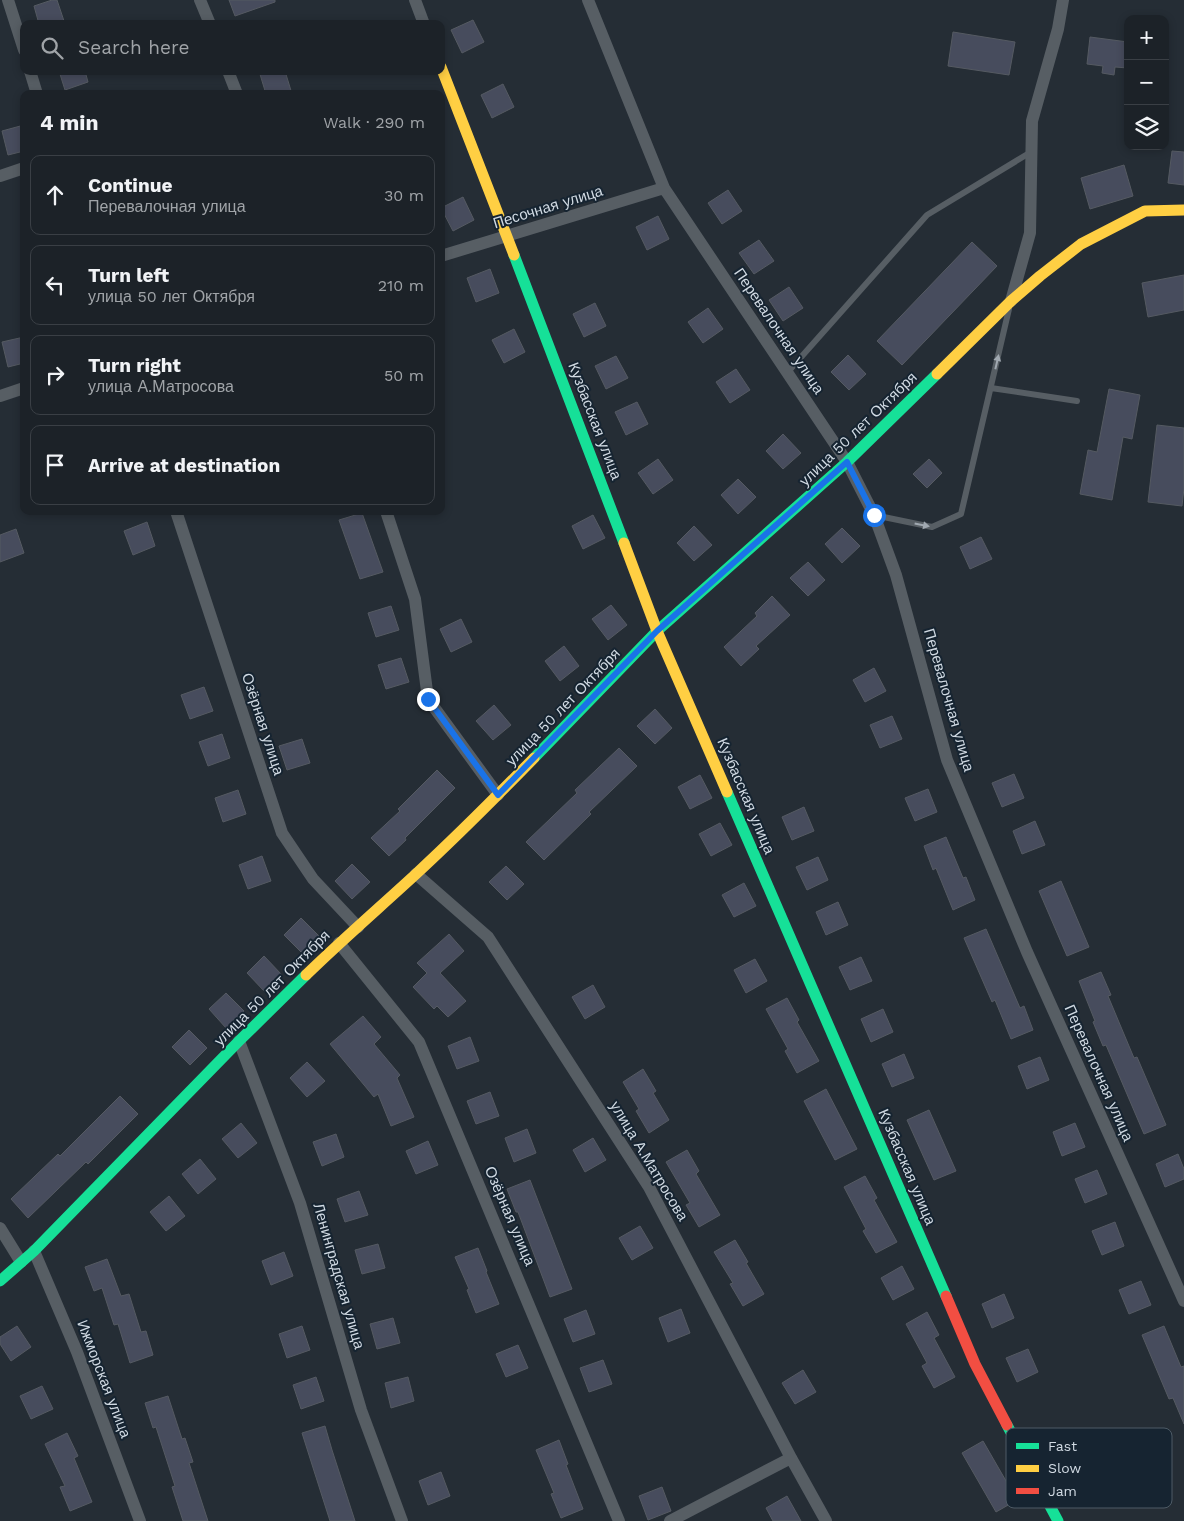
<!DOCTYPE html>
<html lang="en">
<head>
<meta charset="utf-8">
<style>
  body { margin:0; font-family:"Work Sans",sans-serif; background:#252a30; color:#f1f3f6 }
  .controls { position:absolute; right:15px; top:15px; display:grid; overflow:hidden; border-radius:10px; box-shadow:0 2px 8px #0003 }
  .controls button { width:45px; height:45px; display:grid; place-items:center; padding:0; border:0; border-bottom:1px solid #3a3f45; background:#1c2228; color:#f1f3f6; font:25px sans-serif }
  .stop { position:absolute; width:15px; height:15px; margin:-11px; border:4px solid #1a73e8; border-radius:50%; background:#fff }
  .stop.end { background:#1a73e8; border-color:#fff; box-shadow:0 1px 5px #0008 }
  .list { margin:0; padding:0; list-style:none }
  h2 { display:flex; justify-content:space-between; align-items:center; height:65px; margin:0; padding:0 20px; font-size:21px }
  h2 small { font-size:16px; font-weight:400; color:#a0a4a8 }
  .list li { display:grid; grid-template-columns:32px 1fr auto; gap:15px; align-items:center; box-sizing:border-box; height:80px; margin:0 10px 10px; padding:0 10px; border:1px solid #3a3f45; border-radius:10px }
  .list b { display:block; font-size:19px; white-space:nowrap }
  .list p { margin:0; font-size:16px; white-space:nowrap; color:#a0a4a8 }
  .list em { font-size:16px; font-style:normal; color:#a0a4a8 }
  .icon { flex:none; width:28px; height:28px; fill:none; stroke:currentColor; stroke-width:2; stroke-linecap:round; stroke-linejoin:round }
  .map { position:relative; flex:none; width:1184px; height:1521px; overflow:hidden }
  .search { position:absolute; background:#1c2228; box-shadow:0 2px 8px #0003; left:20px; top:20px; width:425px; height:55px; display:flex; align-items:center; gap:12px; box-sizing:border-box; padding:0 18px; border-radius:10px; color:#a0a4a8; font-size:19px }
  .panel { position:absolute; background:#1c2228; box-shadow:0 2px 8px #0003; left:20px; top:90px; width:425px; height:425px; border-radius:10px }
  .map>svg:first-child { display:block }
</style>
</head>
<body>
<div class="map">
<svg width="1184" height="1521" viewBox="0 0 1184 1521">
  <rect width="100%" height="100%" fill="#252d35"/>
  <!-- building -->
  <path fill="#474c5d" stroke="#555a62" d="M52,0H57L65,24H39L34,6Z
    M229,0H275V2L235,16Z
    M473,20L484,42L462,53L451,30Z
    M953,32L1015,42L1009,75L948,66Z
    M1090,37L1128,42V68L1115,67L1114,75L1102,73L1103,66L1087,64Z
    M59,71H85L88,82L65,90Z
    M259,71H285L292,94H266Z
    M503,84L514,107L492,118L481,95Z
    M24,125V151L8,155L2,131Z
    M1172,151L1184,152V185L1168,183Z
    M1124,165L1133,196L1090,209L1081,178Z
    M728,190L742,211L722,224L708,203Z
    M463,197L474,220L453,231L441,208Z
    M658,216L669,239L647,250L636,227Z
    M759,240L774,261L754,274L739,253Z
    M972,242L997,266L902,365L877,341Z
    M490,269L499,293L476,302L467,278Z
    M1184,275V310L1148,317L1142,283Z
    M789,287L803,308L783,321L769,300Z
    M595,303L606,326L584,337L573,314Z
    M708,308L723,329L703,343L688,322Z
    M514,329L525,352L504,363L492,340Z
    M24,337V363L8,367L2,342Z
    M848,355L866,374L849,390L831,372Z
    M616,356L628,378L606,389L595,366Z
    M736,369L750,390L730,403L716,382Z
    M1109,389L1140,395L1132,439L1123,437L1112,500L1080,494L1088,450L1097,452Z
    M637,402L648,424L626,435L615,412Z
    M1157,425L1184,428V488L1182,506L1148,502Z
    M783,434L801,453L783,469L766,451Z
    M658,459L673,480L653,494L638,473Z
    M929,459L942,473L927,488L913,474Z
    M738,479L756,497L738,514L721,495Z
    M362,513L383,572L360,579L339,520Z
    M593,515L605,538L583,549L572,526Z
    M147,522L155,546L133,555L124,531Z
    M694,526L712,545L694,561L677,543Z
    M842,528L860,546L842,563L825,544Z
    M16,529L24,553L0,562V535Z
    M981,537L992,559L970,569L960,547Z
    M808,562L825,580L808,596L790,578Z
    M772,596L790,615L756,646L759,649L741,666L724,647L757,616L755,613Z
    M611,605L627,625L608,640L592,619Z
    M391,606L399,630L376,637L368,613Z
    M461,619L472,642L451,652L440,629Z
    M564,646L579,666L560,681L545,661Z
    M401,658L409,682L386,689L378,665Z
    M874,668L886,691L865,702L853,680Z
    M204,687L213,711L190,719L181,695Z
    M494,705L511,725L493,740L476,721Z
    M655,709L672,728L655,744L637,726Z
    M892,716L902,739L880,748L870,725Z
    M222,734L230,758L208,766L199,742Z
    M302,739L310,763L287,770L279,746Z
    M619,748L637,766L589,812L591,814L544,860L526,842L577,793L575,790Z
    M437,770L455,788L405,838L406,840L389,856L371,838L400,811L398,809Z
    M1014,774L1024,798L1002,807L992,783Z
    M700,775L712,798L690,809L678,787Z
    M928,789L937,812L915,821L905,798Z
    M238,790L246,814L223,822L215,798Z
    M804,807L814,831L792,840L782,817Z
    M1035,821L1045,845L1022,854L1013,831Z
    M720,823L732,845L711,856L699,834Z
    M946,837L963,878L966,877L975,900L953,910L936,868L933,870L924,846Z
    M262,856L271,881L248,889L239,865Z
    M818,857L828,880L807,890L796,867Z
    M352,864L370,882L352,899L335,881Z
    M506,866L524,884L507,900L489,882Z
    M1061,881L1089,947L1067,956L1039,891Z
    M744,883L756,906L734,917L722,895Z
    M838,902L848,925L826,935L816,912Z
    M301,918L319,936L302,953L284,935Z
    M986,929L1020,1008L1024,1006L1033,1030L1011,1039L995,1000L992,1002L964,938Z
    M449,934L464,951L440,973L466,1001L448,1017L437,1006L434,1009L413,987L427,973L417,963Z
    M264,956L282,975L265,992L247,973Z
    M861,957L872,981L850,990L839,967Z
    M755,959L767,981L746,993L734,970Z
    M1101,972L1111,995L1108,996L1134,1058L1137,1057L1166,1125L1144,1134L1106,1045L1103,1046L1093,1022L1095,1021L1079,981Z
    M593,985L605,1007L585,1019L572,997Z
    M226,993L244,1011L226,1028L209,1009Z
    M787,998L799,1020L797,1022L819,1061L797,1073L785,1051L788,1049L766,1009Z
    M883,1009L893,1032L871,1042L861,1019Z
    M363,1016L381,1037L374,1044L400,1075L397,1078L414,1117L391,1126L378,1094L374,1097L330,1044Z
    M189,1030L207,1048L190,1065L172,1047Z
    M470,1037L479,1061L457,1069L448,1046Z
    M904,1054L914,1078L892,1087L882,1064Z
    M1040,1057L1049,1080L1027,1089L1018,1066Z
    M307,1062L325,1081L307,1097L290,1078Z
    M643,1069L656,1091L653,1093L669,1120L649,1133L636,1111L639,1109L623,1082Z
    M826,1089L857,1149L835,1160L804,1101Z
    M490,1092L499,1116L476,1124L467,1101Z
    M120,1096L138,1114L88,1164L86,1162L28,1218L11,1199L58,1154L60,1156Z
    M929,1110L956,1171L934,1180L907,1120Z
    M241,1123L257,1143L238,1158L222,1139Z
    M1075,1123L1085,1147L1062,1156L1053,1132Z
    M527,1129L536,1153L514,1162L505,1138Z
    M336,1134L344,1157L322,1166L313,1142Z
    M593,1138L606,1160L585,1172L573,1150Z
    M428,1141L438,1165L416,1174L406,1151Z
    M687,1150L699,1171L696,1174L720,1215L699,1227L686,1205L690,1203L666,1162Z
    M1178,1154L1184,1169V1179L1165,1187L1156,1164Z
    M200,1159L216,1179L198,1194L182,1174Z
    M1097,1170L1107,1194L1085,1203L1075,1179Z
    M865,1176L877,1198L874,1200L897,1242L876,1253L863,1231L866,1229L844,1187Z
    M530,1180L572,1289L550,1297L518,1212H516L507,1189Z
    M359,1191L368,1215L345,1222L337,1199Z
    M169,1196L185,1216L166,1231L150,1212Z
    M1115,1222L1124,1246L1102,1255L1092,1231Z
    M640,1226L653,1248L632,1260L619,1238Z
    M735,1240L748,1262L746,1263L764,1294L743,1306L730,1284L733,1283L714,1252Z
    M378,1244L385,1268L362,1274L355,1250Z
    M478,1248L487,1271L486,1272L499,1304L476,1313L467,1290L469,1289L455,1257Z
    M284,1252L293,1276L271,1285L262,1261Z
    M107,1259L121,1296L129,1294L141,1332L146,1331L153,1355L130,1363L118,1324L114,1325L102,1288L94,1291L85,1267Z
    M902,1266L914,1289L893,1300L881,1278Z
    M1141,1281L1151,1305L1129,1314L1119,1290Z
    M1004,1294L1014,1318L992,1328L982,1304Z
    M681,1309L690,1333L668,1342L659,1318Z
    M586,1310L595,1334L573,1342L564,1319Z
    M927,1312L939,1335L934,1338L955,1377L934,1388L922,1366L927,1363L906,1324Z
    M393,1318L400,1343L377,1349L370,1324Z
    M17,1326L31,1347L11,1361L0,1344V1337Z
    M302,1326L310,1350L287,1358L279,1334Z
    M1164,1326L1181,1367L1184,1366V1424L1173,1398L1169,1399L1142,1335Z
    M518,1345L528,1368L506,1377L496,1354Z
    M1028,1349L1038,1372L1017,1382L1006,1358Z
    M603,1360L612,1384L589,1392L580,1368Z
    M803,1370L816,1392L795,1404L782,1383Z
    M316,1377L324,1401L301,1409L293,1385Z
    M408,1377L414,1401L391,1408L385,1383Z
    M42,1386L53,1409L31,1419L20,1396Z
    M168,1396L182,1439L185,1438L193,1462L189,1463L208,1521H183L172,1487L175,1486L156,1427L153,1428L145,1403Z
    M325,1426L332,1450L355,1521H330L315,1474L302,1433Z
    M67,1433L78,1456L74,1458L92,1502L70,1511L60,1487L65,1486L45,1444Z
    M559,1440L568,1464L566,1465L583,1509L561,1518L551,1494L554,1493L536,1450Z
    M983,1441L1017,1500L996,1512L962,1453Z
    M441,1472L450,1496L428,1505L419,1481Z
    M662,1487L671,1511L648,1520L639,1496Z
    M787,1496L801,1521H773L766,1508Z"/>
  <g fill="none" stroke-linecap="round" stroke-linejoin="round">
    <!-- lane -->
    <path stroke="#575e64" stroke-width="6" d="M787,373L927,215L1031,152
      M991,388L1077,401
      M874,515L932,527L961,514L1009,309"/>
    <!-- street -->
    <path stroke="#575e64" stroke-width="12" d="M8,0L24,50
      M200,0L210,24
      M415,0L424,24
      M588,0L664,188L847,462L874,515L896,575L947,760L1027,952L1184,1301
      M30,71L37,94
      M228,71L237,94
      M0,176L24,168
      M441,256L664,188
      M1011,301L1030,233L1032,121L1058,29L1063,0
      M0,396L24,388
      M176,511L282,833L313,879L358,927
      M386,511L415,599L428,699L498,795
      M416,874L488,937L649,1187L791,1458L826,1521
      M339,943L419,1042L619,1521
      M239,1041L300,1203L361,1410L402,1521
      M0,1228L21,1262
      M34,1251L77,1352L140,1521
      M670,1521L791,1458"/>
    <!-- fast -->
    <path stroke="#16e098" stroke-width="11" d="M514,255L624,543
      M534,758L657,631L847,462L937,374
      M727,792L946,1296
      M0,1281L34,1251L239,1041L306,975
      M1007,1425L1058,1521"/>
    <!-- slow -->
    <path stroke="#ffcf43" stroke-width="11" d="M441,67L514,255
      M937,374L1011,301L1040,276L1081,244L1145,211L1184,210
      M624,543L657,631L727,792
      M306,975C342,940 379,908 416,874C456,837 495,798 534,758"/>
    <!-- jam -->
    <path stroke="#f24e42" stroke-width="11" d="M946,1296L975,1364L1007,1425"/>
  </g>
  <!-- one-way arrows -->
  <defs><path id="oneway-solid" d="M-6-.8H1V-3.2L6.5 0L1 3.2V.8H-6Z" transform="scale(1.25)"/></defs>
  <g fill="#a0a8b0">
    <use href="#oneway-solid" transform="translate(997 362) rotate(-77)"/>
    <use href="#oneway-solid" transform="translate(922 525) rotate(11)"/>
  </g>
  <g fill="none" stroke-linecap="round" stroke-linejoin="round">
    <!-- route -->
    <path stroke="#1a73e8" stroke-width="6" d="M428,699L498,795L657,631L847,462L874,515"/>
  </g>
  <g text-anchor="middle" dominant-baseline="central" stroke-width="4" stroke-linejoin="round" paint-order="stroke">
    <!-- street labels -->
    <g font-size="15" fill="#d1dae3" stroke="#162431">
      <text transform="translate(548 207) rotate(-17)">Песочная улица</text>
      <text transform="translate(779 331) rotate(56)">Перевалочная улица</text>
      <text transform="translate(595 421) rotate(69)">Кузбасская улица</text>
      <text transform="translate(858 429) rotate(-44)">улица 50 лет Октября</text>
      <text transform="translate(949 700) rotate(74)">Перевалочная улица</text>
      <text transform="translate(563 707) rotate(-46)">улица 50 лет Октября</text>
      <text transform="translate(263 724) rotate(72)">Озёрная улица</text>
      <text transform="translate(746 796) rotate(67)">Кузбасская улица</text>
      <text transform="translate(272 988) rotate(-45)">улица 50 лет Октября</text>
      <text transform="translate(1099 1073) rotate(66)">Перевалочная улица</text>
      <text transform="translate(649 1161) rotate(59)">улица А.Матросова</text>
      <text transform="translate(907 1167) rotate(67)">Кузбасская улица</text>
      <text transform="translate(510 1216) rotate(67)">Озёрная улица</text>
      <text transform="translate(339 1276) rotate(74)">Ленинградская улица</text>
      <text transform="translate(104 1379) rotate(69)">Ижморская улица</text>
    </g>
  </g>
  <!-- legend -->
  <rect x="1006" y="1428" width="166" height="80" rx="8" fill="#162431" stroke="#4e5b66" stroke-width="1"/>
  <rect x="1016" y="1443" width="23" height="6" fill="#16e098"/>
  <rect x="1016" y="1465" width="23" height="7" fill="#ffcf43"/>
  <rect x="1016" y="1488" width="23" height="6" fill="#f24e42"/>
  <g font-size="14" fill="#d1dae3">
    <text x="1048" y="1451">Fast</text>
    <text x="1048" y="1473">Slow</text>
    <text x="1048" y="1496">Jam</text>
  </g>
</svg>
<div class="controls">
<button>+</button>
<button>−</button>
<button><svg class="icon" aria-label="layers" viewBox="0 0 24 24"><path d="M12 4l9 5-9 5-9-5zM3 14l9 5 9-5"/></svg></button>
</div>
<div class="stop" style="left:874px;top:515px"></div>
<div class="stop end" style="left:428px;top:699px"></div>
<div class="search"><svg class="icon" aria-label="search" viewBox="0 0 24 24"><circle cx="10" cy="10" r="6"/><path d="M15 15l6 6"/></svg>Search here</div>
<section class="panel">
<h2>4 min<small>Walk · 290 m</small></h2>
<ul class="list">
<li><svg class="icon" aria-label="ahead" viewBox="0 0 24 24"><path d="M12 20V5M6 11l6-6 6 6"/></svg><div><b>Continue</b><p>Перевалочная улица</p></div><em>30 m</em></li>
<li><svg class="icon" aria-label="left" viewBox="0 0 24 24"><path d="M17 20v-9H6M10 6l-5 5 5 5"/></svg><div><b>Turn left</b><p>улица 50 лет Октября</p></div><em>210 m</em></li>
<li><svg class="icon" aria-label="right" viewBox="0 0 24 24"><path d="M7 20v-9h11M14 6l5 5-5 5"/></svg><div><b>Turn right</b><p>улица А.Матросова</p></div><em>50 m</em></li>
<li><svg class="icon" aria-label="arrive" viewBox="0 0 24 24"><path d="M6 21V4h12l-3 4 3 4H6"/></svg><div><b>Arrive at destination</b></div></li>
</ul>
</section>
</div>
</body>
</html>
